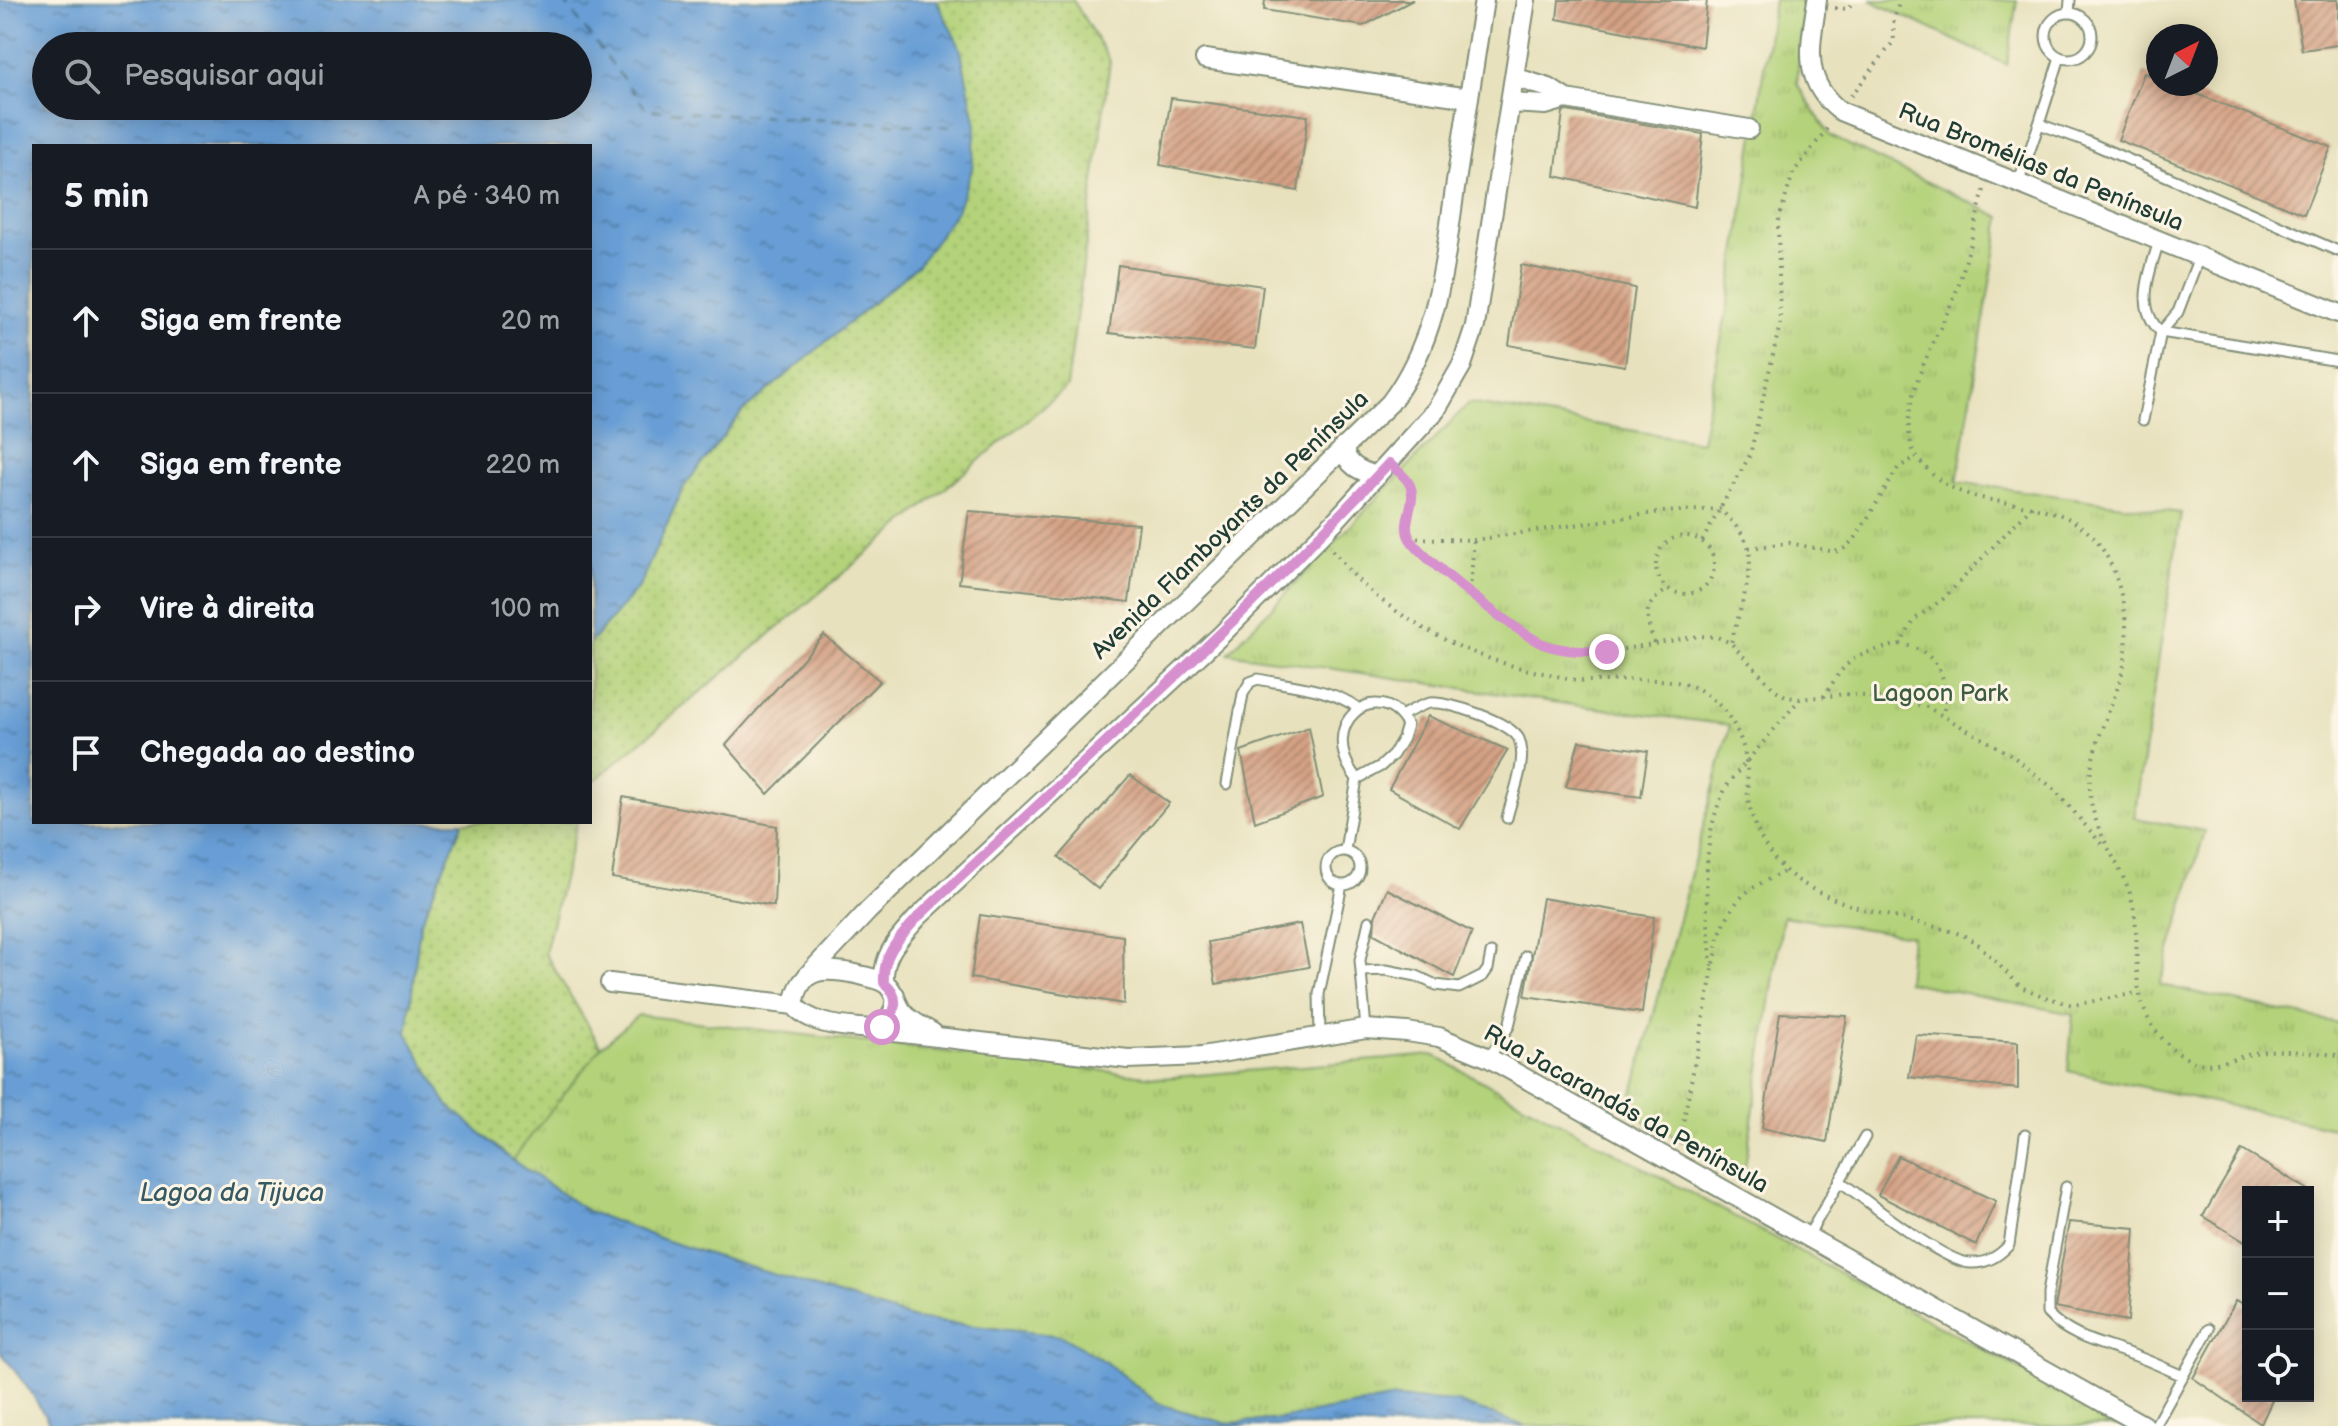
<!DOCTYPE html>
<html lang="pt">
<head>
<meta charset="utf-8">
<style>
  body { margin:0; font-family:"Balsamiq Sans",sans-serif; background:#242831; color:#f1f3f6 }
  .controls { position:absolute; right:24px; bottom:24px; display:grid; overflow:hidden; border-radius:0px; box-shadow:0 4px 20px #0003 }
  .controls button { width:72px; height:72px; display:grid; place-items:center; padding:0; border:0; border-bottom:2px solid #363941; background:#171b24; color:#f1f3f6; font:40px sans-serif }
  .compass { position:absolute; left:2146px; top:24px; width:72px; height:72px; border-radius:50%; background:#171b24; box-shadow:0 4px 20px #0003; rotate:42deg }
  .stop { position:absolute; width:24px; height:24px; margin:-18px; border:6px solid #d690ce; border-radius:50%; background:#fff }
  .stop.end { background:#d690ce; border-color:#fff; box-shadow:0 2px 8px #0008 }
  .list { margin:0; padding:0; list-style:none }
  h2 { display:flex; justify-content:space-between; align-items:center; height:104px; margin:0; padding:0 32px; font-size:34px }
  h2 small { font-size:26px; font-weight:400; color:#9ea1a6 }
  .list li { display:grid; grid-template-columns:52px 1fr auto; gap:24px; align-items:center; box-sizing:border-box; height:144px; padding:0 32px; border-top:2px solid #363941 }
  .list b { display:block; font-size:30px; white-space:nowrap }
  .list em { font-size:26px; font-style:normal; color:#9ea1a6 }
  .icon { flex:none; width:44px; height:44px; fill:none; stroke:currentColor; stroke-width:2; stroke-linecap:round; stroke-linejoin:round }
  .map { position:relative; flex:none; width:2338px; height:1426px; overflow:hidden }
  .search { position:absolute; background:#171b24; box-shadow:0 4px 20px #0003; left:32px; top:32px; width:560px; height:88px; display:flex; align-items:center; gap:20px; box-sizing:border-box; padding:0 28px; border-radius:44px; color:#9ea1a6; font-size:30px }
  .panel { position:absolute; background:#171b24; box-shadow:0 4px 20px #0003; left:32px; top:144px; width:560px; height:680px; border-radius:0px }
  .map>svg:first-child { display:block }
</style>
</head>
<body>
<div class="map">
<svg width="2338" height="1426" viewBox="0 0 2338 1426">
  <defs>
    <pattern id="grass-dots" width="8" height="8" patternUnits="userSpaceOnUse" patternTransform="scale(2)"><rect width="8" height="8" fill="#b3d279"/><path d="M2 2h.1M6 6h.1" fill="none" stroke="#9ab569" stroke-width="1.8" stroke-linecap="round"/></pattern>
    <pattern id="park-tufts" width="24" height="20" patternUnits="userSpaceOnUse" patternTransform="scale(2)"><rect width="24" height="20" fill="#b3d279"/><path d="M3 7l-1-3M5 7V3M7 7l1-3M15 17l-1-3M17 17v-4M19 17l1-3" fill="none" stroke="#9ab569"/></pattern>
    <pattern id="water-ripples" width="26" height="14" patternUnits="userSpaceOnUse" patternTransform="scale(2)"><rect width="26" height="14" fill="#689ed5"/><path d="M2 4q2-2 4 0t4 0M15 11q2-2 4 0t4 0" fill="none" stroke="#5582ae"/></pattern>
    <pattern id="building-hatch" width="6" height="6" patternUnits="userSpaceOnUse" patternTransform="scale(2)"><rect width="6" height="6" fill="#d4a184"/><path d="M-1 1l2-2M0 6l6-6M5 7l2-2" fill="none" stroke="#ab846d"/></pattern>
  </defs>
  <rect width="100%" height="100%" fill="#fcf5e5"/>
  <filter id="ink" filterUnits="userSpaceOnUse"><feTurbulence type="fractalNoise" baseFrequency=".0125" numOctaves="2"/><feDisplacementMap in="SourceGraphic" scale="16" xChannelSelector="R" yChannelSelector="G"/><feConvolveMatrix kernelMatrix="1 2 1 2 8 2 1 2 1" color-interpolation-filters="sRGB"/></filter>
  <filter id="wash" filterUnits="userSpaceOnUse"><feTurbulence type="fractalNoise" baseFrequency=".006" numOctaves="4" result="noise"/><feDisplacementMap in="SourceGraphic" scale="32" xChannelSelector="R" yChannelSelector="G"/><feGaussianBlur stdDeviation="1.8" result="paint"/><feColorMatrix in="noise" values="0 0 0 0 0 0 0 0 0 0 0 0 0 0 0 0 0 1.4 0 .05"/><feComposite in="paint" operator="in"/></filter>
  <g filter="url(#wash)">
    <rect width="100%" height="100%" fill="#e7e1bd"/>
    <!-- grass -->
    <path fill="url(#grass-dots)" stroke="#698856" stroke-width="2" d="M936,0H1073L1110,61L1067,387L590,784V643L639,587L683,488L742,412L918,265L940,5Z
      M463,822H577L545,953L601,1047L1525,1426L1457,1403L1395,1398L1274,1420L1061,1336L994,1326L512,1160L446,1104L407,1033L420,924Z"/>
    <!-- park -->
    <path fill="url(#park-tufts)" stroke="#698856" stroke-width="2" d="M1774,0H1804L1797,84L1830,136L2001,217L1957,482L2181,513L2134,818L2205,831L2160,985L2338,1023V1129L2068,1071L2073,1014L1907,982L1911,936L1783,916L1744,1174L1628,1112L1730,725L1573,705L1228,653L1469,403L1701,442L1731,289Z
      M1870,0H2017L2007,65Z
      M638,1015L1163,1078L1433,1055L2126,1426H1525L1457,1403L1395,1398L1274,1420L1225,1423L1159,1404L1104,1361L1061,1336L914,1319L667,1241L587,1211L512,1160L601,1047Z"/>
    <!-- water -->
    <path fill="url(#water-ripples)" stroke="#446e84" stroke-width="2" fill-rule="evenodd" d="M0,0H936L960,47L976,125L972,169L957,210L918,265L742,412L683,488L639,587L590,643V146H34V822H463L420,924L407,1033L447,1104L512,1160L587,1211L667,1241L914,1319L1061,1336L1104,1361L1159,1404L1225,1423L1274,1420L1395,1398L1457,1402L1525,1426H51L32,1394L0,1351ZM578,46V106H46V46Z"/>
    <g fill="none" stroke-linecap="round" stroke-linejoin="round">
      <!-- ferry -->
      <path stroke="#355a64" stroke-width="2" stroke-dasharray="10 8" stroke-linecap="butt" d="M563,0L647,110L957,127"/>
    </g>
    <g id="blocks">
      <!-- building -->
      <path fill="url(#building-hatch)" d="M1265,0H1413L1363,26L1264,10Z
        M1559,0H1707L1702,47L1557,19Z
        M2294,0H2338V45L2302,50Z
        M2144,73L2158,78V84H2172L2331,147L2304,214L2118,140Z
        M1171,98L1308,116L1298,191L1160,165Z
        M1567,111L1703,134L1695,207L1555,176L1563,112Z
        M1118,265L1263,286L1255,349L1109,333Z
        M1521,265L1635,288L1625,366L1509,345Z
        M969,511L1139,524L1129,602L959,583Z
        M824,635L880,681L768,794L726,745Z
        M1428,716L1508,750L1460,829L1389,789Z
        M1309,727L1323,797L1255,822L1241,751Z
        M1579,741L1648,751L1641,797L1566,787Z
        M1130,775L1169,803L1098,889L1059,857Z
        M623,797L777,826L774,906L612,878Z
        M1387,889L1472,932L1454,977L1374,934L1375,917Z
        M1542,898L1654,917L1642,1013L1525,996Z
        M980,915L1123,936L1124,1004L971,978Z
        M1300,924L1309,967L1216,984L1208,942Z
        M1780,1013L1847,1016L1827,1142L1762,1128Z
        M1916,1035L2018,1042V1089L1909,1077Z
        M2242,1150L2312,1192H2248V1244L2203,1216Z
        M1898,1156L1996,1201L1976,1245L1878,1195Z
        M2069,1222L2135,1228L2128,1321L2054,1307Z
        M2236,1301L2248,1307V1396H2274L2261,1424L2193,1378Z"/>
    </g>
  </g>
  <g filter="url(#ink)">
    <use href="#blocks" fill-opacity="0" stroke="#838f78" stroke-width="2"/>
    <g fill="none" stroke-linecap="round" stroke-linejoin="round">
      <defs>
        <path id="service" d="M2069,13L2070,0
          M2046 36a23 23 0 1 1 46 0a23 23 0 1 1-46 0Z
          M2060,57L2039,124L2086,141L2338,251
          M2018,184L2039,124
          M2159,241C2150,272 2134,307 2161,332L2338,361
          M2143,420L2161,332L2178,312L2199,257
          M1401,716C1410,711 1420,705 1430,703C1448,701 1511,722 1519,739C1528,761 1512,796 1507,818
          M1227,784L1243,694L1250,682L1258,679C1291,686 1331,688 1358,708
          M1345,850L1357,779L1381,766L1393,755L1403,738L1407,725C1379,675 1313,723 1357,779
          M1326 868a17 17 0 1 1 34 0a17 17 0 1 1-34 0Z
          M1361,971L1386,970L1417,976L1436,985L1459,988L1483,976L1488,969L1491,953
          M1366,1029L1360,960L1369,921
          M1320,1034L1319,994L1342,885
          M1489,1058L1509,1026L1526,956
          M1841,1182C1866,1200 1943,1262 1970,1263C1986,1264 1999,1256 2009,1245L2025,1135
          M2066,1187L2047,1293V1313C2071,1339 2104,1344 2136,1356C2152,1362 2167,1369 2183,1376
          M1808,1236L1865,1137
          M2155,1426L2209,1329"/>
        <path id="minor" d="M1817,0C1811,44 1800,80 1840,111L2338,313
          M1205,59L1469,98
          M1514,77L1549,88L1566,99L1749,129
          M1510,103L1546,105L1566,99
          M1343,447C1347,466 1360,471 1377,476
          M807,976L868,911L1390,403C1440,336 1444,262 1456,182C1465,121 1475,61 1484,0
          M610,983L794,1005
          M884,983C882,953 900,938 918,917L1221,635L1336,520L1436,410L1462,365L1475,326L1526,0
          M895,995C897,1010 890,1021 877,1030C850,1026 813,1028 794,1005C800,966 824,968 856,974C866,977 877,978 886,984C895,991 895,1001 902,1011C909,1021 922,1026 933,1033
          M877,1030L1128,1059L1202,1056L1366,1029L1407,1032L1439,1037L1489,1058L2145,1426"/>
      </defs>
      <!-- service casing -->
      <use href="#service" stroke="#838f78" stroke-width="13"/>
      <!-- minor casing -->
      <use href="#minor" stroke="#838f78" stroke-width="22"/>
      <!-- path -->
      <path stroke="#838f78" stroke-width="4" stroke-dasharray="2 6" stroke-linecap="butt" d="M1835,8L1848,9L1853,0
        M1851,96L1894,41L1893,23L1900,0
        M1984,190C1975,223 1968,257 1957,289C1941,335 1891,406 1915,454C1918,460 1923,464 1926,468C1984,531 2085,469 2119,587C2126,611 2129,641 2124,665C2115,707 2089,744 2090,787C2090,826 2114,853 2128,888C2148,939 2120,990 2161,1037C2171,1049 2180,1056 2195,1062C2216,1069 2244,1053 2266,1051C2290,1050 2314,1053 2338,1055
        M1402,476L1412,489V502L1406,526L1409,538L1426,559L1520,632L1544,645L1570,651L1607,652L1699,636L1717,637L1731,643L1774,689L1787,697L1800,699L1846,694L1882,698L1927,707L2010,754L2054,789L2105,848
        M1656 565a29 29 0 1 1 58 0a29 29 0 1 1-58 0Z
        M1409,538L1474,540L1661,512L1720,509C1730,520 1746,534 1749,550C1754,574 1737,618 1731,643
        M1702,541L1750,455L1780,324L1778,223L1793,173L1829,126
        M1749,548L1789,543L1835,552L1845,548L1856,537L1898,468L1916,457
        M1332,550C1344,563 1355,579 1369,590C1420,633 1482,662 1548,674C1562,677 1576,681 1590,681C1621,682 1671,674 1698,689C1728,706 1744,735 1747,768C1748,778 1747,788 1748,798C1752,824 1766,854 1787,872C1833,911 1906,916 1963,935L1979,945L2021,987L2045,997L2073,1005L2137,993
        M1470,591L1474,540
        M1654,643C1646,616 1640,606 1669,589
        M1900,644C1941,652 1949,679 1943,716
        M1824,697C1848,656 1854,655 1900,644L1915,619L1943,599L2033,505
        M1712,966C1706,910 1698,831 1730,781L1800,699
        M1679,1144L1720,933C1736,894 1749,888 1786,871"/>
      <!-- service -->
      <use href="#service" stroke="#fff" stroke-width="9"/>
      <!-- minor -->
      <use href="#minor" stroke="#fff" stroke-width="18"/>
    </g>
  </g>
  <g fill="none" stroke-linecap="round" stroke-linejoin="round" filter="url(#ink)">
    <!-- route -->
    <path stroke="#d690ce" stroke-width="10" d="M882,1027C896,1013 902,997 884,983C882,953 900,938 918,917C1077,767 1240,622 1389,463C1396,470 1406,476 1410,485C1418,503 1400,522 1410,539C1422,559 1524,638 1546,645C1566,652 1587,651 1607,652"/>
  </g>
  <g text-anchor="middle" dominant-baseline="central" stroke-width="6" stroke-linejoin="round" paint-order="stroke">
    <!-- street labels -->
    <g font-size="24" fill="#1f3d34" stroke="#fcf5e5">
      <text transform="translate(2041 167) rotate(22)">Rua Bromélias da Península</text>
      <text transform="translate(1230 525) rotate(-44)">Avenida Flamboyants da Península</text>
      <text transform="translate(1626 1109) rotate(29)">Rua Jacarandás da Península</text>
    </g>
    <!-- park labels -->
    <g font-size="24" fill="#3d5b42" stroke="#fcf5e5">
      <text x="1940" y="693">Lagoon Park</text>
    </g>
    <!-- water labels -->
    <g font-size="26" font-style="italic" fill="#355a64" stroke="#fcf5e5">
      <text x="232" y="1193">Lagoa da Tijuca</text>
    </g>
  </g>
</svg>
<div class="controls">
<button>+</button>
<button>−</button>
<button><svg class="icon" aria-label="locate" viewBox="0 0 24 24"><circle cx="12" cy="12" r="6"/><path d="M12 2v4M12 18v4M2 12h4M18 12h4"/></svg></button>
</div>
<svg class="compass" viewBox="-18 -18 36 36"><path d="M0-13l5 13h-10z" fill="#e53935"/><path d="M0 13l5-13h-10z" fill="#9ea1a6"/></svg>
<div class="stop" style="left:882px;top:1027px"></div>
<div class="stop end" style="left:1607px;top:652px"></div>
<div class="search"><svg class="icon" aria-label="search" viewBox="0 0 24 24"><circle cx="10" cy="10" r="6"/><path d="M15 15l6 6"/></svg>Pesquisar aqui</div>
<section class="panel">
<h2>5 min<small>A pé · 340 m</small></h2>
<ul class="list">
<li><svg class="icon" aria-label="ahead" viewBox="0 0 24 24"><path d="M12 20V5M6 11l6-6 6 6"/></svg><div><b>Siga em frente</b></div><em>20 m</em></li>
<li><svg class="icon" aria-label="ahead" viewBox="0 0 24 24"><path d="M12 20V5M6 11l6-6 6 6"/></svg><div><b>Siga em frente</b></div><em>220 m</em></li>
<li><svg class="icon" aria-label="right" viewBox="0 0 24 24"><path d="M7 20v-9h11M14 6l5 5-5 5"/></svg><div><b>Vire à direita</b></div><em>100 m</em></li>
<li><svg class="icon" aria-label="arrive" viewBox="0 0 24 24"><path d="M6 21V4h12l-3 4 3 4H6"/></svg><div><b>Chegada ao destino</b></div></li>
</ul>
</section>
</div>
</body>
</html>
